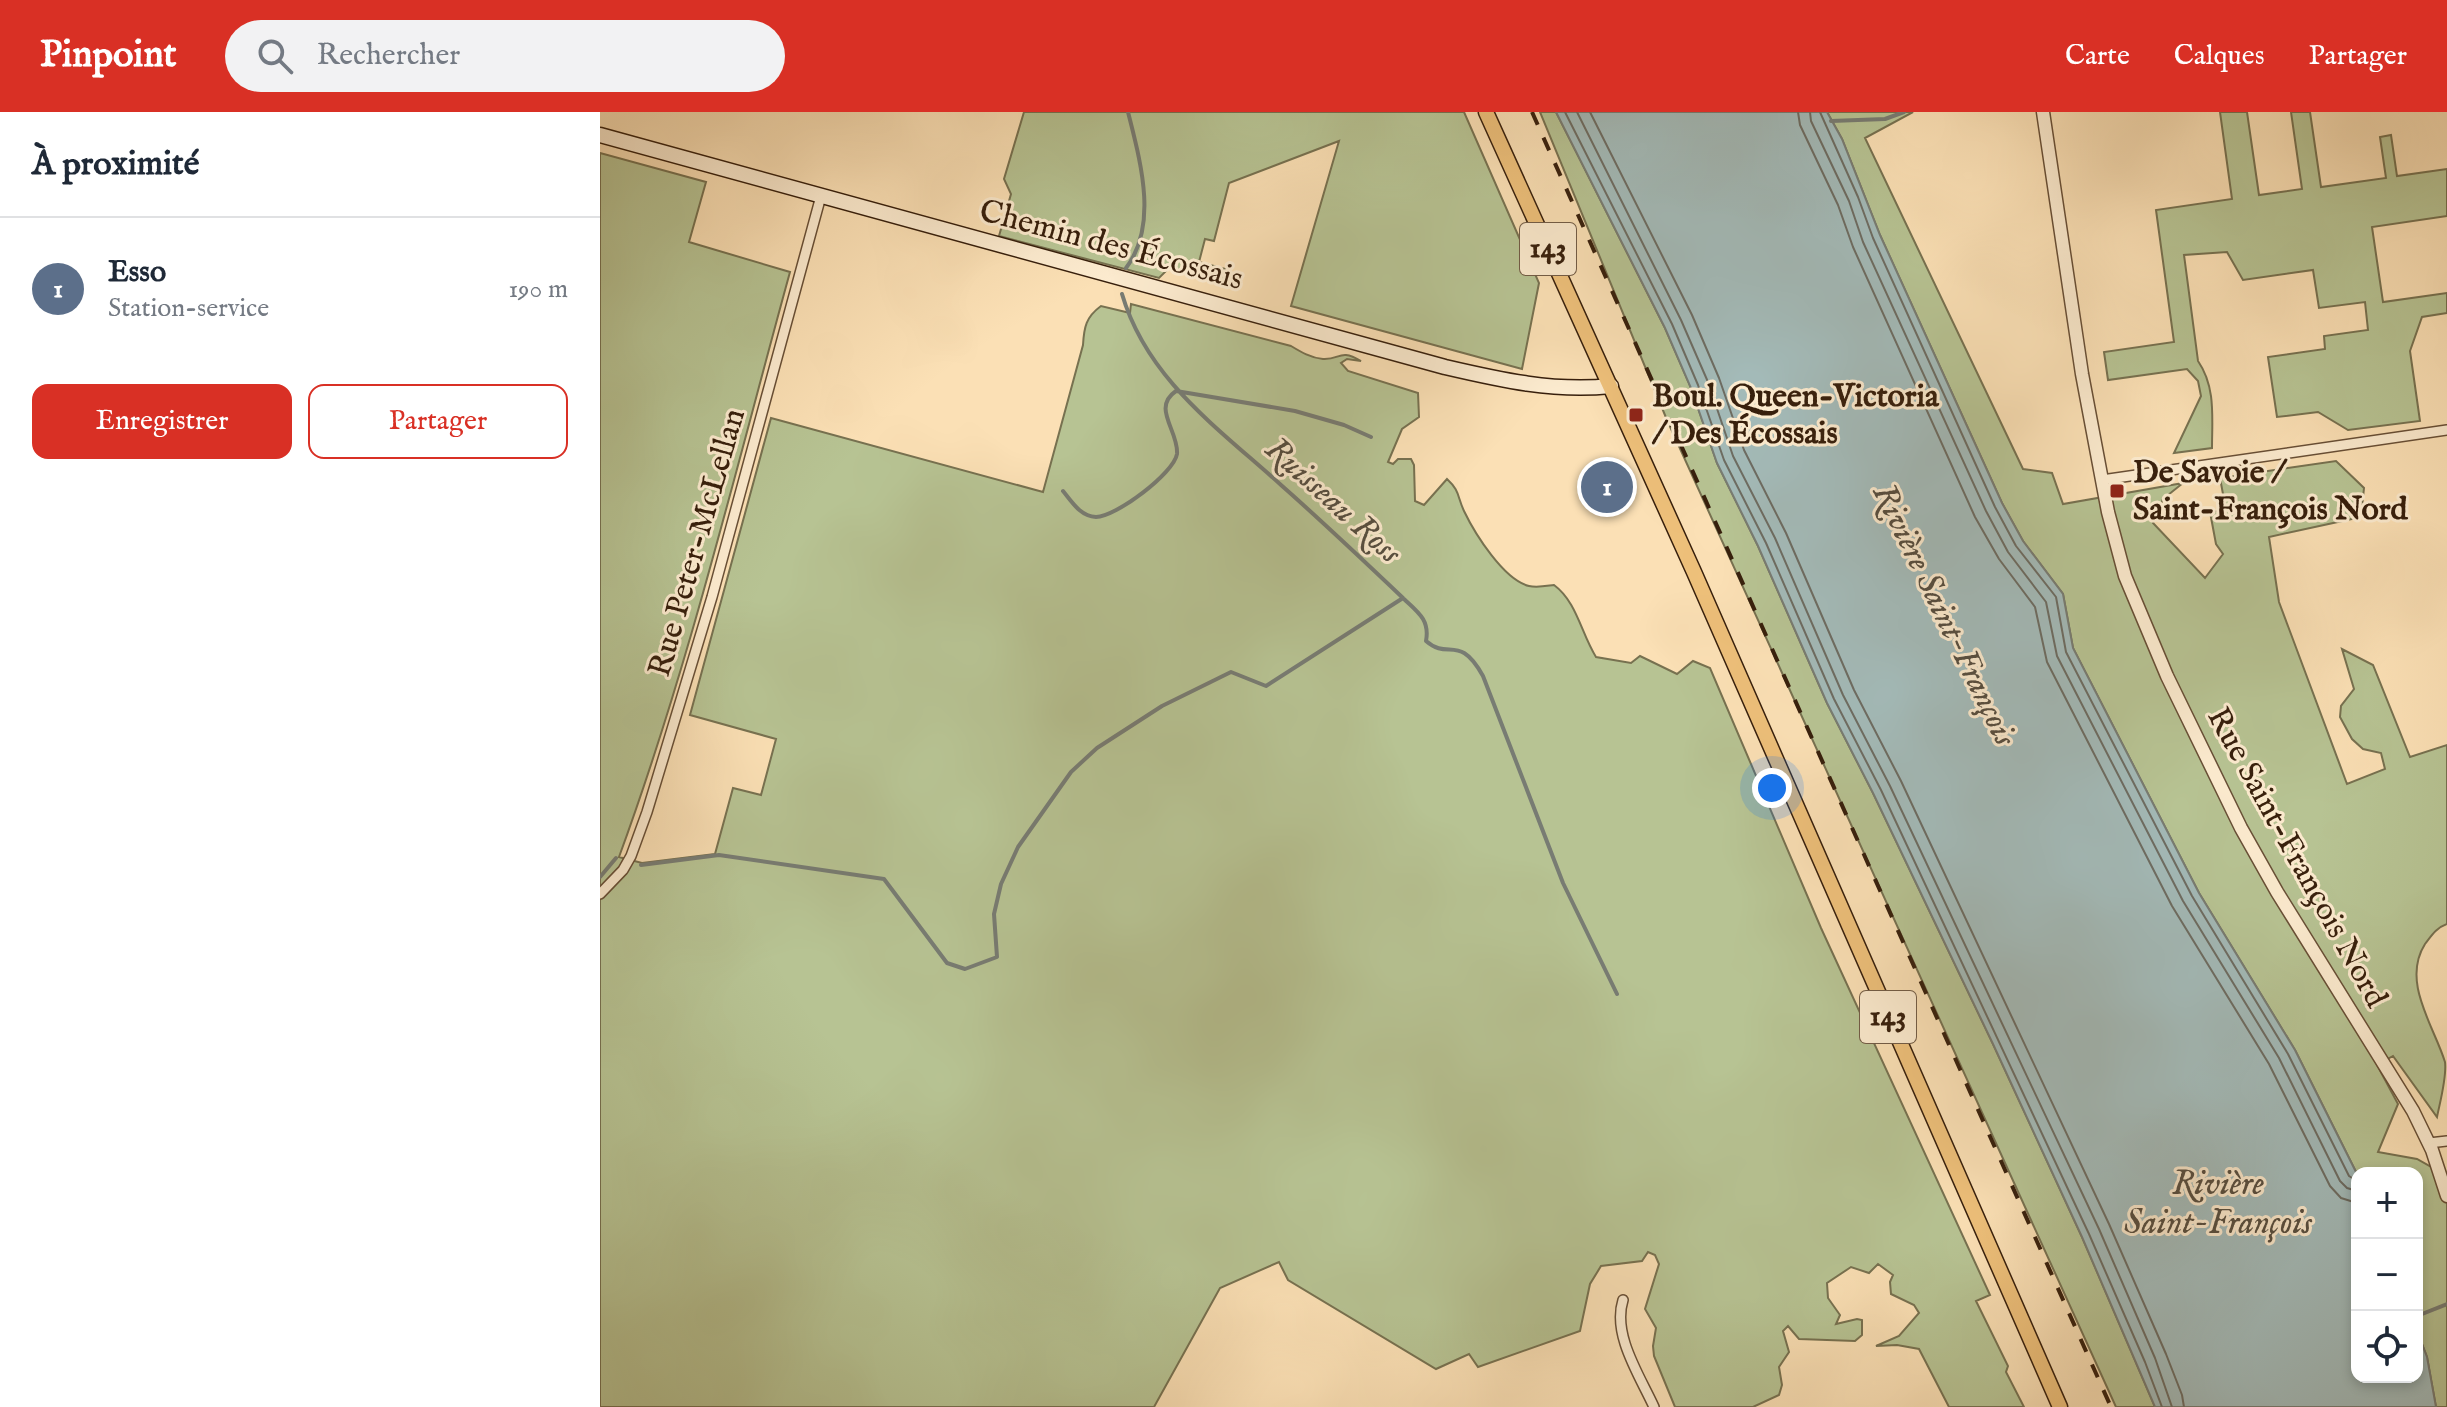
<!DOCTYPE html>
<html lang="fr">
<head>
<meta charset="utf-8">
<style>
  body { margin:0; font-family:"IM FELL English",serif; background:#f2f2f3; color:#1f2937 }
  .controls { position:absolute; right:24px; bottom:24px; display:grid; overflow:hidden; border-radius:16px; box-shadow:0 4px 12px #0003 }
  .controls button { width:72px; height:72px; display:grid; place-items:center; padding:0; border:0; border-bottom:2px solid #e0e1e3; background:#fff; color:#1f2937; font:40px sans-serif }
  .you { position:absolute; left:1172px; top:676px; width:28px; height:28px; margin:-20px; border:6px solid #fff; border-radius:50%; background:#1a73e8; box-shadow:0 0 0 12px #1a73e833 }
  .badge { display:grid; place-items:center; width:52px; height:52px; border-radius:50%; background:#d93025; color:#fff; font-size:26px; font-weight:700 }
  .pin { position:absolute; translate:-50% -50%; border:4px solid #fff; box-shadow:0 2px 8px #0006 }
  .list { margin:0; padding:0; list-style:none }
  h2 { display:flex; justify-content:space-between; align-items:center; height:104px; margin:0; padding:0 32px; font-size:34px }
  h2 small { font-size:26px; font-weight:400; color:#747a83 }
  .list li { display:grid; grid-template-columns:52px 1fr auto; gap:24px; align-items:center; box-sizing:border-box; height:144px; padding:0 32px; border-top:2px solid #e0e1e3 }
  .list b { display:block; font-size:30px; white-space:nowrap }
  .list p { margin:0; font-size:26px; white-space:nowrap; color:#747a83 }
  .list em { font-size:26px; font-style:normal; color:#747a83 }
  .actions { display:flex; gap:16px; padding:24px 32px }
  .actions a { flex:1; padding:18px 0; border:2px solid #d93025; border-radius:16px; text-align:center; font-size:28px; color:#d93025 }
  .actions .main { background:#d93025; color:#fff }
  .icon { flex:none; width:44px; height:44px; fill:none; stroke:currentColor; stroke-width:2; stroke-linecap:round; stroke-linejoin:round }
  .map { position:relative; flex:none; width:1847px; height:1295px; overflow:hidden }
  header { display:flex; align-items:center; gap:48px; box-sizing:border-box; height:112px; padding:0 40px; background:#d93025; color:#fff }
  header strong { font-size:38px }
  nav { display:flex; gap:44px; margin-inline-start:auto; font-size:28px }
  .search { width:560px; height:72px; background:#f2f2f3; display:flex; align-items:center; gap:20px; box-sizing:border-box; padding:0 28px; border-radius:44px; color:#747a83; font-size:30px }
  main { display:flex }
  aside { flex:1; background:#fff }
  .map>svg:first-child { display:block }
</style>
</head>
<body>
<header>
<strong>Pinpoint</strong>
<div class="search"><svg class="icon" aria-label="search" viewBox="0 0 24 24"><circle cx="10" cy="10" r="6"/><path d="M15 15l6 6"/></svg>Rechercher</div>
<nav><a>Carte</a><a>Calques</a><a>Partager</a></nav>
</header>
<main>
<aside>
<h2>À proximité<small></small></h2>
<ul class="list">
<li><span class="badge" style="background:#5c6f8a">1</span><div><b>Esso</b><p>Station-service</p></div><em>190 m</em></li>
</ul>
<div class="actions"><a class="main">Enregistrer</a><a>Partager</a></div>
</aside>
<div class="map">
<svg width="1847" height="1295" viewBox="0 0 1847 1295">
  <rect width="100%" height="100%" fill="#fbe0b5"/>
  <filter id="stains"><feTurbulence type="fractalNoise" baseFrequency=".0025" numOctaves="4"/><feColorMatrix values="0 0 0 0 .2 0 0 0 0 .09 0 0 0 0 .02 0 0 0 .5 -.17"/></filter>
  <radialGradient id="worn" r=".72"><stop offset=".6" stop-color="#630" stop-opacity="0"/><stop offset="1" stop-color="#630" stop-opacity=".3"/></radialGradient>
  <!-- green -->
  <path fill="#b7c393" stroke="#777150" stroke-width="2" d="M424,0H864L939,171L922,257L691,194L739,29L629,71L614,129L605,127L599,150L629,158L626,169L570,155L559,166L399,124L411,82L404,67Z
    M940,0H956L1065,216L1091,276L1117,351L1158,434L1227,591L1273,681L1393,932L1482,1125L1555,1295H1516L1067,308Z
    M1227,0H1313L1265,26L1423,357L1452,361L1463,392L1583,371L1563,387L1553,411L1605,466L1623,442L1616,432L1610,400L1626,398L1620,366L1736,349L1764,376L1762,395L1756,406L1669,425L1679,490L1747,672L1785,657L1781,641L1763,637L1752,627L1740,605L1741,594L1754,577L1742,537L1773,553L1810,645L1847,633V812C1836,816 1832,823 1825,832C1801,870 1834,914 1845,950C1847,965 1840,990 1837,1005L1793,944L1777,953L1798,992L1778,1040L1817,1047L1847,1064V1295H1836L1827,1245L1817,1219V1061L1757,1062L1695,938L1599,781L1473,536L1463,482L1423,429L1402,391L1280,123L1242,27Z
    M1620,0H1647L1659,83L1702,77L1691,0H1710L1721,75L1786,66L1780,25L1791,23L1797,64L1847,57V104L1772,115L1783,190L1847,181V201L1822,205L1810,239L1820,309L1748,318L1718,300L1677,305L1668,245L1725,237L1724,224L1768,218L1765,190L1719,196L1713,158L1643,168L1627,140L1584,143L1598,249C1616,275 1612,306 1612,336L1574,341L1601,284L1598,269L1587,257L1508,268L1504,240L1574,230L1556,98L1632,87Z
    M0,41L106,70L89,130L190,160C136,356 89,554 19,745L42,751L115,742L133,676L161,683L176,627L90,603L171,306L443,380L483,233C484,215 486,205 501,194L530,201L531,192L691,234C701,240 711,246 723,247C741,248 739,236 761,249L747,247L741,251L748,259L818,281L819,305L802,317L788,350L793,352L798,347H811L814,353L815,389L824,393L847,367C860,379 857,384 864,399C875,422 904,468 929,474C937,476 946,474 954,473C977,490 981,521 996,545L1031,551L1040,544L1077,562L1093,549L1110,556L1221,816L1390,1183L1376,1189L1408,1254L1406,1260L1424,1295H1349L1319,1237L1297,1233L1276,1234L1299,1224L1319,1201L1314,1193L1291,1182L1290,1170L1293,1163L1278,1152L1269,1161L1251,1155L1227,1171L1228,1186L1240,1203L1236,1212L1257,1207L1262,1208V1223L1255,1229L1199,1227L1188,1214L1183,1219L1189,1240L1179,1255L1182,1273L1179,1283L1153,1295H1075L1054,1244L1053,1234L1056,1216L1045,1197L1059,1152L1055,1143L1048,1140L1042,1149L1001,1154L990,1172L980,1219L878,1255L869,1242L836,1257L688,1168L679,1150L620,1176L554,1295H0Z"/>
  <!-- water -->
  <path fill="#a3bab8" stroke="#787c73" stroke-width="2" d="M956,0H1227L1242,27L1280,123L1402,391L1423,429L1463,482L1473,536L1599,781L1695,938L1757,1062V1265H1817V1219L1827,1245L1836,1295H1555L1482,1125L1393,932L1273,681L1227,591L1158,434L1117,351L1091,276L1065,216Z"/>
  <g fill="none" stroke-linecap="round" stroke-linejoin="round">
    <!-- shore -->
    <path stroke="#6d6c62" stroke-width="2" d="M965,0L1072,212L1098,273L1124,348L1166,431L1234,587L1281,678L1489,1122L1545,1250L1562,1295
      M977,0L1081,208L1108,270L1133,344L1175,426L1243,583L1290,674L1499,1117L1555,1246L1572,1295
      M990,0L1092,203L1119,266L1144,338L1186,421L1254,578L1301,669L1509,1112L1566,1242L1582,1283L1584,1295
      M1198,0L1200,13L1238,93L1253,135L1375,405L1399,447L1435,495L1447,550L1572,794L1669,952L1730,1074L1741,1086L1757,1091
      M1210,0L1211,9L1249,89L1263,130L1386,399L1408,440L1446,490L1457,544L1583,789L1679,946L1740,1069L1747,1076L1757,1079
      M1220,0L1258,85L1273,126L1395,395L1416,434L1456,485L1466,540L1592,784L1688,942L1749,1064L1757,1069"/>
    <!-- stream -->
    <path stroke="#787c73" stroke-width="4" d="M1231,9L1285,7L1304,0
      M526,156C559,113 540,48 528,0
      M463,379C472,390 480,404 496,405C516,405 574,361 577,342C579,319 551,296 576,279L695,299L744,313L771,325
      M804,487C818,500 830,508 826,529C849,549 859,521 883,564L963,771L1017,882
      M41,753L119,743L284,767L347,851L365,857L397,845L394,802L401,772L418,735L471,660L497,636L562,594L631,560L666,574L803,486C763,448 723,410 681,373C618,316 547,267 522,182
      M0,765L16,746
      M1817,1204L1847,1192"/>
    <defs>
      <path id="minor" d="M1502,368L1847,318
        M0,782L23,758L31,744L47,700L112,485L221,84
        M1829,1031L1847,1029
        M1023,1188C1012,1223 1040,1264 1054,1295"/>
      <path id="tertiary" d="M1443,0L1482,262L1508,400L1525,464L1567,564L1641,716L1677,780L1813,999L1832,1038L1847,1084"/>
      <path id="secondary" d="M0,23L845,255C901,268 953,280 1011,274"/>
      <path id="primary" d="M886,0L1094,460L1460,1295"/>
    </defs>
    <!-- minor casing -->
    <use href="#minor" stroke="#684f36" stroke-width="12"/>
    <!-- tertiary casing -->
    <use href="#tertiary" stroke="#684f36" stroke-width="15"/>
    <!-- secondary casing -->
    <use href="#secondary" stroke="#371f0c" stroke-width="17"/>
    <!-- primary casing -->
    <use href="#primary" stroke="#371f0c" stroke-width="17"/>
    <!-- minor -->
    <use href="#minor" stroke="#fcebcf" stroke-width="9"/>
    <!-- tertiary -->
    <use href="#tertiary" stroke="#fcebcf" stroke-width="12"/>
    <!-- secondary -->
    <use href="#secondary" stroke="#fcebcf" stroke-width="14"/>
    <!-- primary -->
    <use href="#primary" stroke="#eec07a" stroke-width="14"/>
    <!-- rail -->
    <path stroke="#371f0c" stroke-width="4" stroke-dasharray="14 14" stroke-linecap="butt" d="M932,0L1511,1295"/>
  </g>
  <!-- markers -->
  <g fill="#8f2418" stroke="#fcebcf" stroke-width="3">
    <rect x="1028" y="295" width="16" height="16" rx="4"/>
    <rect x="1509" y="371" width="16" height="16" rx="4"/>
  </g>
  <g text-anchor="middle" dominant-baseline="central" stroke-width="6" stroke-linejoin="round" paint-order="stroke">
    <!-- shield labels -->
    <g fill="#fcebcf" stroke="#725c46" stroke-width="2">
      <rect x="920" y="111" width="56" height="52" rx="6"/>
      <rect x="1260" y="879" width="56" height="52" rx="6"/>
    </g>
    <g font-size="30" font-weight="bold" fill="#371f0c">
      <text x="948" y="137">143</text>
      <text x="1288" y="905">143</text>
    </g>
    <!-- street labels -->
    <g font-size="32" fill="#371f0c" stroke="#fcebcf">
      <text transform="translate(511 134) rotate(15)">Chemin des Écossais</text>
      <text transform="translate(98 431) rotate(-74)">Rue Peter-McLellan</text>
      <text transform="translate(1696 746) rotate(61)">Rue Saint-François Nord</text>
    </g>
    <!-- poi labels -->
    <g font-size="32" font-weight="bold" fill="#371f0c" stroke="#fcebcf" text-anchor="start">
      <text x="1052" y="285">Boul. Queen-Victoria<tspan x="1052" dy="37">/ Des Écossais</tspan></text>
      <text x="1533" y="361">De Savoie /<tspan x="1533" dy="37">Saint-François Nord</tspan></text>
    </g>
    <!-- water labels -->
    <g font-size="34" font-style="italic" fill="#574e40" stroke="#fcebcf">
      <text transform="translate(733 389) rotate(42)">Ruisseau Ross</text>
      <text transform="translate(1344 503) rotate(64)">Rivière Saint-François</text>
      <text x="1618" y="1072">Rivière<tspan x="1618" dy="39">Saint-François</tspan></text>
    </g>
  </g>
  <rect width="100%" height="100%" filter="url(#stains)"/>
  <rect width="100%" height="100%" fill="url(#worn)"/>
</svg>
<div class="controls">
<button>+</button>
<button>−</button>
<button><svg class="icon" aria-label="locate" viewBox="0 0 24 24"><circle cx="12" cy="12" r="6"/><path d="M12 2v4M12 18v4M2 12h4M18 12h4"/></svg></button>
</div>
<div class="you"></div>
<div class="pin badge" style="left:1007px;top:375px;background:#5c6f8a">1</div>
</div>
</main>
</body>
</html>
